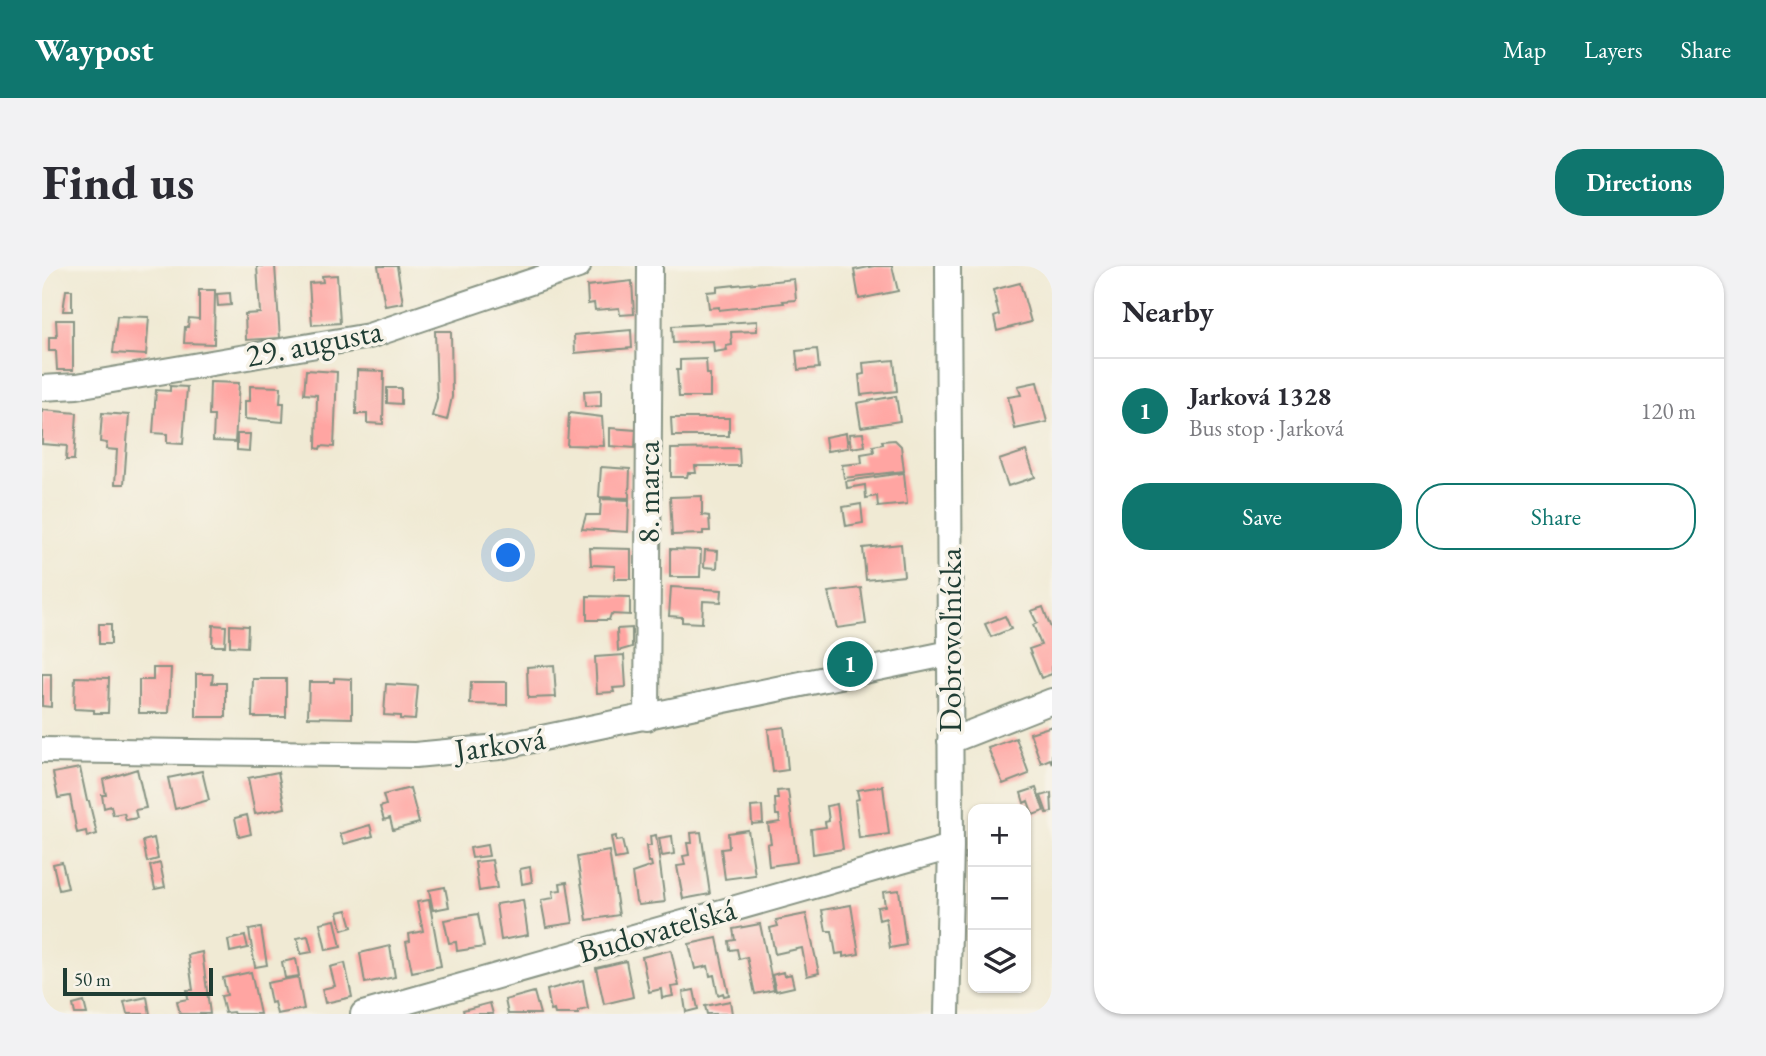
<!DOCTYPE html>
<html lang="en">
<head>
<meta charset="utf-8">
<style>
  body { margin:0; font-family:"EB Garamond",serif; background:#f2f2f3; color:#2b2b33 }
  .controls { position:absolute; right:21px; bottom:21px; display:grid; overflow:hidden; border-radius:14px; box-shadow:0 2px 5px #0004 }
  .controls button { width:63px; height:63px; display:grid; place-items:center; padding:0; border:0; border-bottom:2px solid #e1e1e2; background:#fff; color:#2b2b33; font:35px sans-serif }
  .scale { position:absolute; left:21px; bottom:18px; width:150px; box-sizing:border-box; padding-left:7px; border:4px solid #1f3d34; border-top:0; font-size:19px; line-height:24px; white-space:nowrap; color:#1f3d34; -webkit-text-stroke:5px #f7f3e8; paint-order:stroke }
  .you { position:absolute; left:467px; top:290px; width:24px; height:24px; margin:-18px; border:5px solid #fff; border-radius:50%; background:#1a73e8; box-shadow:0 0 0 10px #1a73e833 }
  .badge { display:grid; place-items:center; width:46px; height:46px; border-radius:50%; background:#0f766e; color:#fff; font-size:23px; font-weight:700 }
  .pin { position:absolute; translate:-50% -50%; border:4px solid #fff; box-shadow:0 2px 7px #0006 }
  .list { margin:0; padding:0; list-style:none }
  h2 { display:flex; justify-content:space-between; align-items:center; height:91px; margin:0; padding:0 28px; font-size:30px }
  h2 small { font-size:23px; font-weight:400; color:#7c7c81 }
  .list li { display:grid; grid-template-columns:46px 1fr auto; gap:21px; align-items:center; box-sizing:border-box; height:105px; padding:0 28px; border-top:2px solid #e1e1e2 }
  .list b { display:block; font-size:26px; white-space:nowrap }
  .list p { margin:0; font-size:23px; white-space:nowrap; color:#7c7c81 }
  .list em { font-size:23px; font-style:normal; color:#7c7c81 }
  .actions { display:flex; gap:14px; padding:21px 28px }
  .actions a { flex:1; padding:16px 0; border:2px solid #0f766e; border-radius:28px; text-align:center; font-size:24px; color:#0f766e }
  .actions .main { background:#0f766e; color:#fff }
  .icon { flex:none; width:38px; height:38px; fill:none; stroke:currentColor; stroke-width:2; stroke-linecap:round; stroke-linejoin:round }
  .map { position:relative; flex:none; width:1010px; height:748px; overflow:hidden; border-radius:28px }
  header { display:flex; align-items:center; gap:42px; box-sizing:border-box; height:98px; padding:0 35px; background:#0f766e; color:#fff }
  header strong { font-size:33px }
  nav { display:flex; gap:38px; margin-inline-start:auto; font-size:24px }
  .intro { display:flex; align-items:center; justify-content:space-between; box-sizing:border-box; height:168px; padding:0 42px }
  h1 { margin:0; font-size:49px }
  .button { padding:18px 32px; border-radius:28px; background:#0f766e; color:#fff; font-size:24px; font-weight:700 }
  main { display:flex; gap:42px; padding:0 42px }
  aside { flex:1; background:#fff; border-radius:28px; box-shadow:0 2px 5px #0004 }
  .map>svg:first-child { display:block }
</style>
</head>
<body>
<header>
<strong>Waypost</strong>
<nav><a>Map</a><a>Layers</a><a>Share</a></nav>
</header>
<div class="intro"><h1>Find us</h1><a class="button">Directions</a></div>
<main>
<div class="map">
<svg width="1010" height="748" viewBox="0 0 1010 748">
  <rect width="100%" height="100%" fill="#f7f3e8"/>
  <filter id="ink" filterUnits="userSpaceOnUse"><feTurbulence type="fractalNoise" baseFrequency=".0143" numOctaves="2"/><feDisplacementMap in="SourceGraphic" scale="14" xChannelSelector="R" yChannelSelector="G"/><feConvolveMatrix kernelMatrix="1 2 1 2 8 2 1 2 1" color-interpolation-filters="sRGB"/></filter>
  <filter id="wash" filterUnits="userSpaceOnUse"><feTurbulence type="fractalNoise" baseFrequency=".00686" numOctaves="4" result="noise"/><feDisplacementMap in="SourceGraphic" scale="28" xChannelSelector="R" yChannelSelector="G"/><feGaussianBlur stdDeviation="1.57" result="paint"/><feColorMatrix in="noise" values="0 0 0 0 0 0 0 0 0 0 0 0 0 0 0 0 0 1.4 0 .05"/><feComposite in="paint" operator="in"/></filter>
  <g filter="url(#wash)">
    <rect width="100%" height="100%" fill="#f0ead4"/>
    <g id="blocks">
      <!-- building -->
      <path fill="#ffa5a2" d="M215,0H233L238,72L204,74L203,48L218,47Z
        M336,0H355L361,37L343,40Z
        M832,0H850L856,25L817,33L812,4Z
        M295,9L298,57L270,59L267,17L281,16L280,10Z
        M752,13L754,34L741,35L742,37L677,44V41L667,42L665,26L675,25V21Z
        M590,15L592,48L578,49L577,42L553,44L552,37L546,38L545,20Z
        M978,17L989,56L955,65L952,51L957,49L951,24Z
        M24,24H30V45H21Z
        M157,24H173L172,78L142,77L143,61H146L147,52L157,53Z
        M188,27L189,39L176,40L175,28Z
        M75,50L107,51L104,89L71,87Z
        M14,54H31V104H15L14,85H7V71H15Z
        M715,55V65L689,66L690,79L684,80L685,84L672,86L671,75L631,77L630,60Z
        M589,64L590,82L533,87L532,69Z
        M393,65H409L410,131L405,154L390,150L395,132Z
        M775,83L777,102L756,104L754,85Z
        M664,93L665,108H668V131H637L635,104H638V94Z
        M852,94L855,125L819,129L817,109L822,108L821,97Z
        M264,104L295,106L292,181L279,180L278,183L274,182L275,129L262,128Z
        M315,104L342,105L341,158L325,157V148H314Z
        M168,116L197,117L193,176L171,175L172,150H167Z
        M995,116L1005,156L973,163L966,131L979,129L976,120Z
        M128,120L145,121L141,178L125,177V168L111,167L114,124L128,125Z
        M208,120L239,121L238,137H242L241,156L203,153V135H208Z
        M345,122H359V138L345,137Z
        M559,124V140L543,141L542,125Z
        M854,130L858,155L819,161L815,137Z
        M0,144L35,147L32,194H24L25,180L0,178Z
        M60,147L87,149L82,218H73L75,184L64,183L65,177L58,176Z
        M527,147L560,151L562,180L525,179Z
        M629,152H687V170H630Z
        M568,162L594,164L593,182L568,180Z
        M804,167L806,182L785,185L783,171Z
        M821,167L823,180L809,182L807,168Z
        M195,168H208L207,185L195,184Z
        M853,174L859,180L862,205L802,212L800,199L820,197L819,188L832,186L831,180L841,178L840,175Z
        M697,182L698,200H653L654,207H646L645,211H629V183Z
        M984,185L993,211L966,220L957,194Z
        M559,201L588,203L587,232L557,231Z
        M862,207L865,238L836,241L835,230L824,232L823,219L805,222L804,215Z
        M660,230V249L667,250L668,265H661V268L630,269L628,231Z
        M559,233L587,234L586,266L540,263L544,249H558Z
        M819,238L821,257L804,260L801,241Z
        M859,278L862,310L824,314L821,282Z
        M548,282L589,283V313H572L573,300L549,299Z
        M628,283L659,284L658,311H628Z
        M663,284L676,285L675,302L662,301Z
        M629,321L680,324L679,336L661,335L660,357L640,356V351L627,350Z
        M819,322L824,358L795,362L786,326Z
        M545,330L588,331V349L569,348L567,354H545Z
        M1001,341L1010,365V408L999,412L987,383L999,379L991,359L995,357L989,345Z
        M963,350L969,363L949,371L943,358Z
        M57,358H69V378H57Z
        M171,359L184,360L183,380H170Z
        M188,359L206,360L205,381L188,380Z
        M590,362V381L576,385L575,363Z
        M582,389L584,421L571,422L572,426L555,427L553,391Z
        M512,399L514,431L486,432L485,401Z
        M111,402H129L127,447H97V414H111Z
        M0,408H9V441L0,440Z
        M154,408H171L170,417H184V451H154Z
        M33,411L67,412L66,447H52V444L32,443Z
        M292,412L310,413V452L266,451L267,416H292Z
        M211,413H244V451H210Z
        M429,416H465V439L428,438Z
        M344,418L376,420L373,454L358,453V450L342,449Z
        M1010,460V498L1008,493L999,497L988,467Z
        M742,461L746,504L731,506L726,463Z
        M974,472L987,508L961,518L946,482Z
        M38,502L45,535H47L55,568L45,571L44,565L35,567L28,530L16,532L11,507Z
        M95,503L104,542L93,544L95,552L84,554L82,547L71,549L69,540L62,542L60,529H64L61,514Z
        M160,505L167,534L133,543L126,512Z
        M236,506L243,542L213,548L206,512Z
        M841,520L847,568L817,572L813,534L817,533L815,524Z
        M368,522L377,557L351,564L348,552L342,554L338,541L344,539L341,529Z
        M994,522L1002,545L991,549L986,535L982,537L979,527Z
        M746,524L755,596L727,600L725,578L729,577L726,558L738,556L737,549H734L733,533H736L735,525Z
        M1009,527L1010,546L1005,547L999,530Z
        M795,538L801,583L771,588L769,563L784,561L783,556L787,555L785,540Z
        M720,540L721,557L710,558L709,541Z
        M205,549L209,568L197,571L193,552Z
        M328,559L331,570L302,578L298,568Z
        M706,564L713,609L683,613L679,583L687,582L686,567Z
        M659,566L668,628L641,633L635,600L643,599L641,590L647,589L645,577H650L649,567Z
        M614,569L623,636L597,639L594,635L590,607L610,600L609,596H606L604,580H609L608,570Z
        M574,570V575L580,574L584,591L573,593L569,571Z
        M630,570L632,588L620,590L617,572Z
        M112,572L116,593L105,596L101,575Z
        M445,579L447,590L430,592L428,582Z
        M567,585L577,649L545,654L535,591Z
        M450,594L455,622L437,625L433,596Z
        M20,596L26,622L17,624L11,598Z
        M118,597L123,621L113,623L108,600Z
        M488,601L490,616L480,618L478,603Z
        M525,616L531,657L504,661L499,634L512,632L511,625L519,624L518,617Z
        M403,621L407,641L391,644L387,624Z
        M857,624L864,679L848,682L844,652L837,654L835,641L843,640L841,626Z
        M387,634L399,700L370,706L364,676L368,675L367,668L381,665L375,636Z
        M481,634L486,669L459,674L454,638Z
        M809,639L817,688L801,691V687L794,688L790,665H784L780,644Z
        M305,644L310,661L300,664L296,646Z
        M436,648L442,681L415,685L414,676L407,677L402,654Z
        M764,648L777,707L765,710L760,682L733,688L728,662L736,660L734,654Z
        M293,654L299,681L284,684L278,657Z
        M718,658L732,724L713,728L705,691L697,693L695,683L688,684L687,675L693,674L691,663Z
        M219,662L225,699L213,701L207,664Z
        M203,670L206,682L188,686L186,674Z
        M266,670L270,686L259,688L255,672Z
        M675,672L687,729L682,730L681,727L676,729L672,709L668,710L666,700L653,703L647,678Z
        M348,680L353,711L323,717L318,687Z
        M629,684L637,720L629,721L631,730L620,732L619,723L607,726L600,691Z
        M160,686L168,748H138L135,735L146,733L145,724H151L146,689Z
        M254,693L257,710L243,712L240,696Z
        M584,695L591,731L562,738L554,702Z
        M303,697L310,731L283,737L280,723L293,720L288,701Z
        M209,706L218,748H192L191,746L183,747L179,730L185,729L181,712Z
        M741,706L742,710L749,708L752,721L734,725L730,709Z
        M256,711L262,743L235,748L232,736L229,737L225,717Z
        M541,714L546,743L536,745V748H513L512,744L509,745L505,724Z
        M652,724L656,743L644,746L641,726Z
        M492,726L498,748H466L463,734Z
        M105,731L108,748H85L82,736Z
        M688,735L690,748H665L663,740Z
        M42,736L45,748H33L31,739Z
        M448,737L451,748H422L421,744Z"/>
    </g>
  </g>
  <g filter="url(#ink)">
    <use href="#blocks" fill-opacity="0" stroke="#889484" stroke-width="2"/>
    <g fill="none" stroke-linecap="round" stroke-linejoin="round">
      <defs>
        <path id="minor" d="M0,122L35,120L327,70L536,0
          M605,452L608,0
          M908,475L1010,435
          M0,484L373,489L457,481L908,387
          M321,748L909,581
          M905,748L909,581L906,0"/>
      </defs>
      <!-- minor casing -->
      <use href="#minor" stroke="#889484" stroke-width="28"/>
      <!-- minor -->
      <use href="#minor" stroke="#fff" stroke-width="24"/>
    </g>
  </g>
  <g text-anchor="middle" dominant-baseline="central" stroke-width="7" stroke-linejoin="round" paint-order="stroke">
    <!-- street labels -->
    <g font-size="32" fill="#1f3d34" stroke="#f7f3e8">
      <text transform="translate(272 77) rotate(-11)">29. augusta</text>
      <text transform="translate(606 226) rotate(-90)">8. marca</text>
      <text transform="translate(908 374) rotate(-90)">Dobrovoľnícka</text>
      <text transform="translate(458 478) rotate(-8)">Jarková</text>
      <text transform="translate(615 664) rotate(-16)">Budovateľská</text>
    </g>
  </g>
</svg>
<div class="controls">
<button>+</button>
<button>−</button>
<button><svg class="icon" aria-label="layers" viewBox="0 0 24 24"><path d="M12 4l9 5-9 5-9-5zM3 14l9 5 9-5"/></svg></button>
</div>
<div class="scale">50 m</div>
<div class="you"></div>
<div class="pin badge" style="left:808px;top:398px">1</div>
</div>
<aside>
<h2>Nearby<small></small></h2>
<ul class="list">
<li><span class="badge">1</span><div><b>Jarková 1328</b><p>Bus stop · Jarková</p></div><em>120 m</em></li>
</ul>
<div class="actions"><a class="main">Save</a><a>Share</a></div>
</aside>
</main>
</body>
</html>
